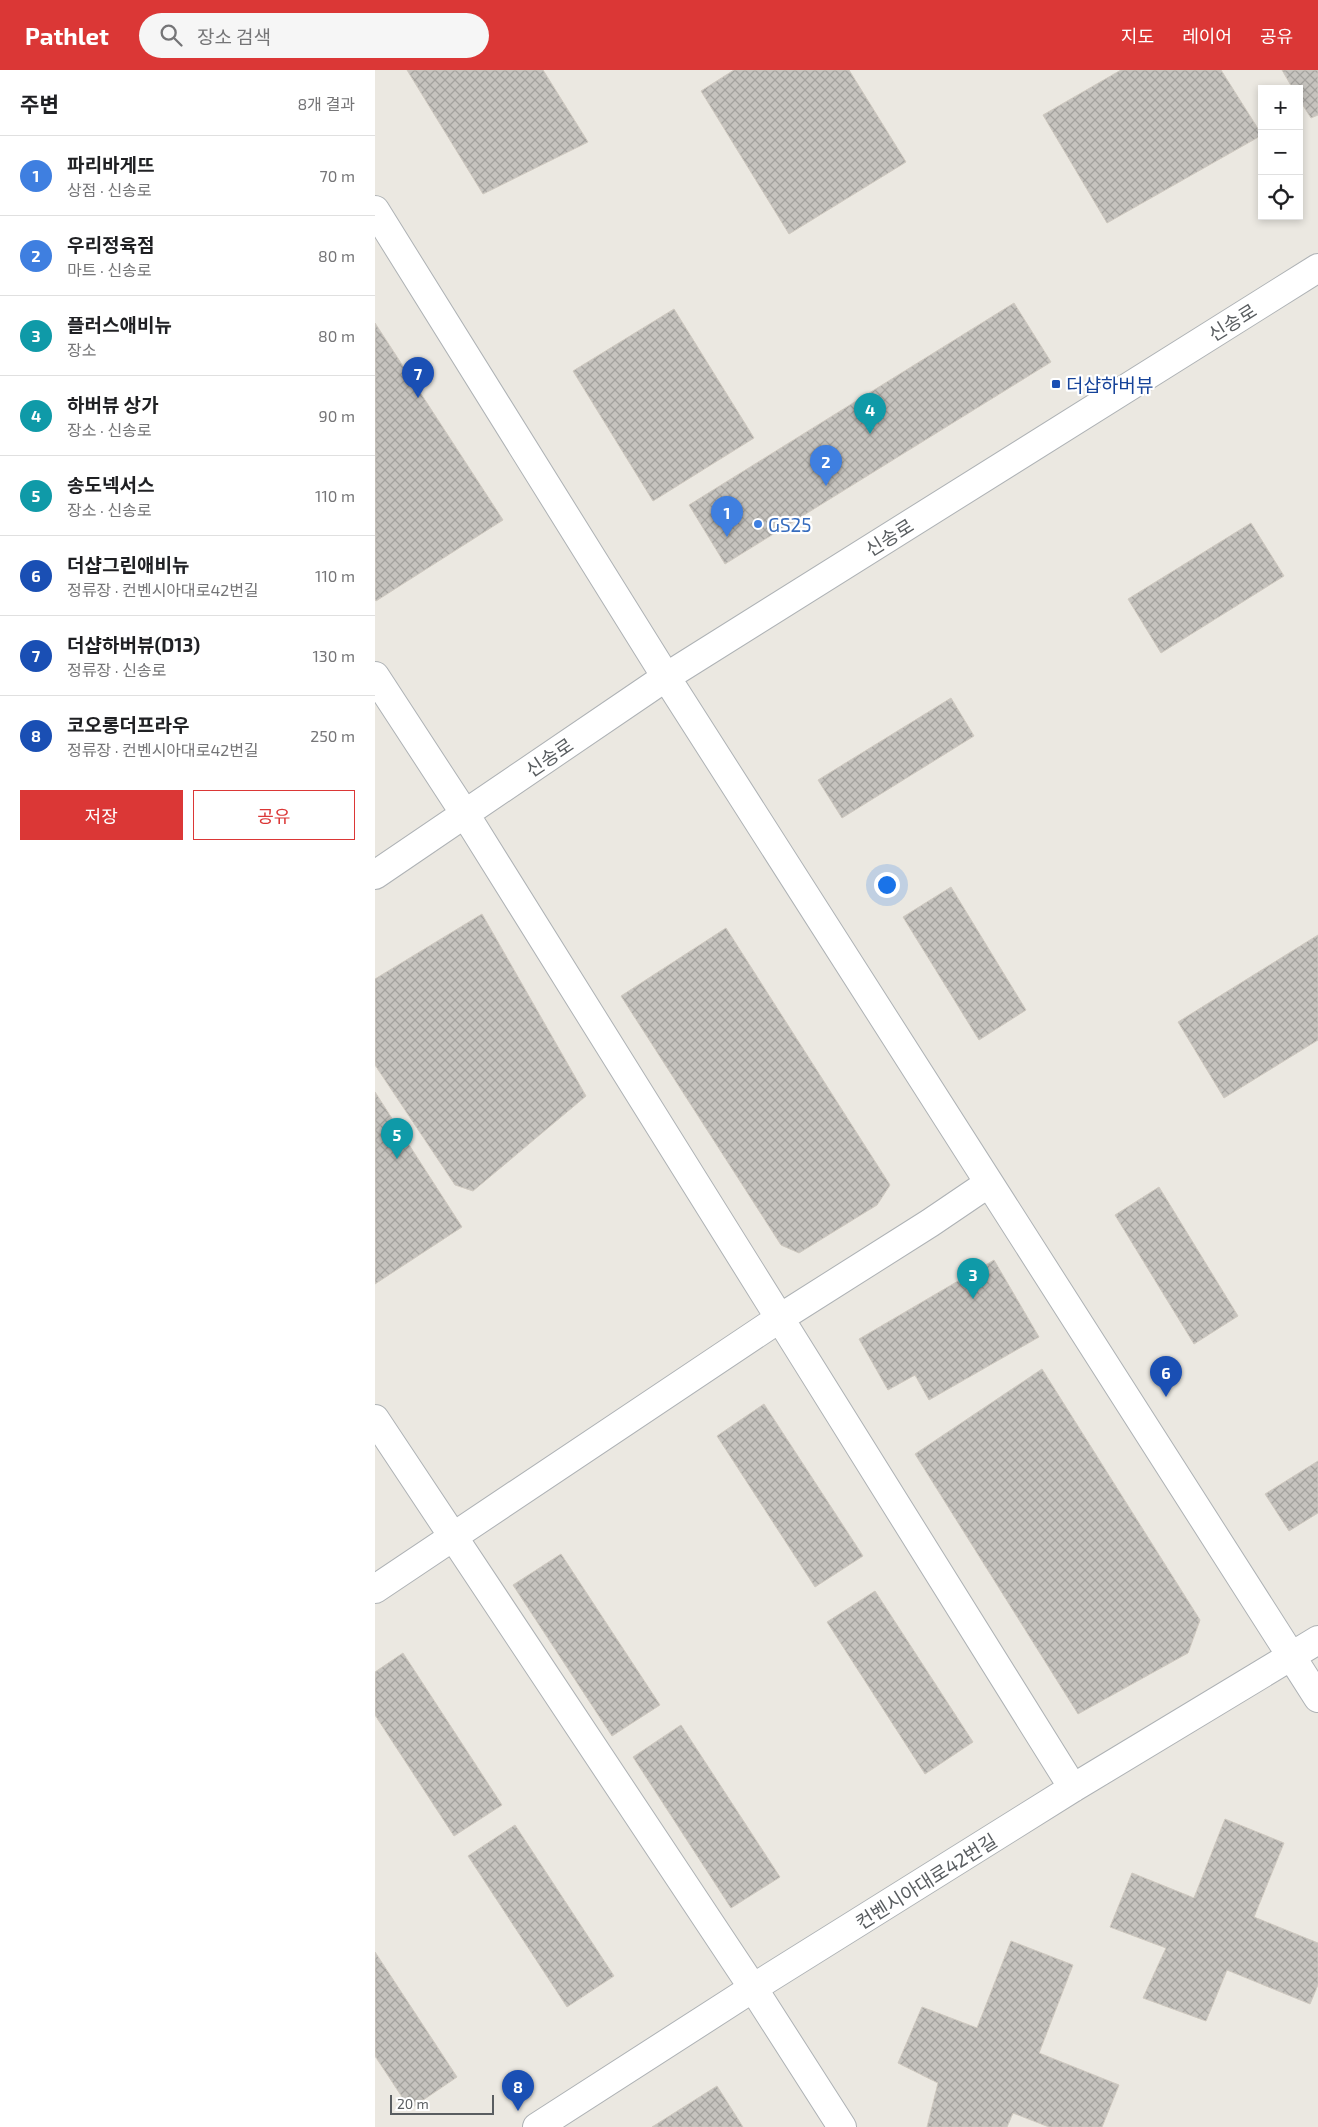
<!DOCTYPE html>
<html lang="ko">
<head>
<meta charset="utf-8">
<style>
  body { margin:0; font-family:"Exo 2","Noto Sans KR",sans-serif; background:#f6f6f6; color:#202124 }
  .controls { position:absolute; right:15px; top:15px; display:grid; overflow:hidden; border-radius:0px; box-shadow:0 2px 8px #0003 }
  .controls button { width:45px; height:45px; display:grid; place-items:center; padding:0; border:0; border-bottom:1px solid #e0e0e0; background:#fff; color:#202124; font:25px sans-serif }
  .scale { position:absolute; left:15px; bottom:12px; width:104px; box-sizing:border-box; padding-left:5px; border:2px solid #595d60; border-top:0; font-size:14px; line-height:18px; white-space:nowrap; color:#595d60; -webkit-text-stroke:4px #fff; paint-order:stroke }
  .you { position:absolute; left:511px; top:814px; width:18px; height:18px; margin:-12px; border:4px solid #fff; border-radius:50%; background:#1a73e8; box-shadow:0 0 0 8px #1a73e833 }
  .badge { display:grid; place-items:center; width:32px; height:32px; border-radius:50%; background:#db3736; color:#fff; font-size:16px; font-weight:700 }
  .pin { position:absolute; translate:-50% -41px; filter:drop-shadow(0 1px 2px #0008) }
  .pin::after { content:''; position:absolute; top:26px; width:18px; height:15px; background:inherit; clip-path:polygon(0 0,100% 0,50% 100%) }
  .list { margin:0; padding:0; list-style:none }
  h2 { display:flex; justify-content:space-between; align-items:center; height:65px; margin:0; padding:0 20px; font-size:21px }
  h2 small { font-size:16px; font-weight:400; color:#757577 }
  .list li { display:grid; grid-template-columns:32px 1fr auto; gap:15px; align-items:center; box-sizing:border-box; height:80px; padding:0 20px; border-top:1px solid #e0e0e0 }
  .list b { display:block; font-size:19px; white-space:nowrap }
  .list p { margin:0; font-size:16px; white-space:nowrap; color:#757577 }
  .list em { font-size:16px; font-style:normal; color:#757577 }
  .actions { display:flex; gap:10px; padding:15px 20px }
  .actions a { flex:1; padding:11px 0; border:1px solid #db3736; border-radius:0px; text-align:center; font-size:18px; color:#db3736 }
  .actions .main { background:#db3736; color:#fff }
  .icon { flex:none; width:28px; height:28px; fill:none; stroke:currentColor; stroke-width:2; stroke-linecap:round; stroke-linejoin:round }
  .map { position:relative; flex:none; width:943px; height:2057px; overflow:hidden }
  header { display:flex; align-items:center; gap:30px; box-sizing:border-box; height:70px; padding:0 25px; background:#db3736; color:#fff }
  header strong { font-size:24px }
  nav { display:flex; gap:28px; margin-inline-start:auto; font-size:18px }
  .search { width:350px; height:45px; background:#f6f6f6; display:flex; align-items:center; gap:12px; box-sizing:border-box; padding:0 18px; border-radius:28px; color:#757577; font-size:19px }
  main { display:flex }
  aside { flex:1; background:#fff }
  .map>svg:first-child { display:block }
</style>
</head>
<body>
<header>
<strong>Pathlet</strong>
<div class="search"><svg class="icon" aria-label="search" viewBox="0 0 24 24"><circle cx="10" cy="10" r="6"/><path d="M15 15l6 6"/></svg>장소 검색</div>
<nav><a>지도</a><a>레이어</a><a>공유</a></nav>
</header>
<main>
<aside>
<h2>주변<small>8개 결과</small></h2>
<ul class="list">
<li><span class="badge" style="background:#3f7fe0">1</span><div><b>파리바게뜨</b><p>상점 · 신송로</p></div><em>70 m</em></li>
<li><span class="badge" style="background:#3f7fe0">2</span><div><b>우리정육점</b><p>마트 · 신송로</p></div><em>80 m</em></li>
<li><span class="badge" style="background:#0f9aa8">3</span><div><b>플러스애비뉴</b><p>장소</p></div><em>80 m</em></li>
<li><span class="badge" style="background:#0f9aa8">4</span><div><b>하버뷰 상가</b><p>장소 · 신송로</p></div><em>90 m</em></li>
<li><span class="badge" style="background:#0f9aa8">5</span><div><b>송도넥서스</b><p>장소 · 신송로</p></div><em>110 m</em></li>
<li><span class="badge" style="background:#1a4fb4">6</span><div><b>더샵그린애비뉴</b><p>정류장 · 컨벤시아대로42번길</p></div><em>110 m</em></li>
<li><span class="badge" style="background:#1a4fb4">7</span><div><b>더샵하버뷰(D13)</b><p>정류장 · 신송로</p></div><em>130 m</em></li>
<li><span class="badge" style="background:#1a4fb4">8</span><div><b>코오롱더프라우</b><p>정류장 · 컨벤시아대로42번길</p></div><em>250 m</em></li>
</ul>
<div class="actions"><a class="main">저장</a><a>공유</a></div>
</aside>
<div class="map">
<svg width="943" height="2057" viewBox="0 0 943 2057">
  <defs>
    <pattern id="building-cross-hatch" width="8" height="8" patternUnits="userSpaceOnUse" patternTransform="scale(1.25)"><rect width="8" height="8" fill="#c6c3be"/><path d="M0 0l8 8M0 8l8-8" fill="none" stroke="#a4a29e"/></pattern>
  </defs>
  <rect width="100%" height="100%" fill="#ebe8e1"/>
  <!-- building -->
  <path fill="url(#building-cross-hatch)" stroke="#cfc9c0" d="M32,0H168L213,72L108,124Z
    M359,0H474L531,92L414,164L326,21Z
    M746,0H846L887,65L732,153L668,45Z
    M907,0H943V45L936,48L924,29V19H918Z
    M639,233L676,292L350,494L314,435Z
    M299,239L379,368L278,431L198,301Z
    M0,253L128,450L1,531L0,529Z
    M876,453L909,506L786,583L753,529Z
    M576,628L599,666L467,748L443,710Z
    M576,817L651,940L604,970L528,847Z
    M107,844L211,1026L98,1121L80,1115L0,995V909Z
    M351,858L515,1115L502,1135L424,1183L406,1175L246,926Z
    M943,865V970L849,1028L803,952Z
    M0,1022L87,1157L0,1214Z
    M784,1117L863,1246L819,1274L740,1145Z
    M619,1190L664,1267L554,1330L540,1305L513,1320L484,1269Z
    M667,1299L825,1550L813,1583L703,1644L540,1384Z
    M389,1334L488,1486L440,1517L342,1366Z
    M943,1391V1443L914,1461L890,1424Z
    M186,1484L285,1635L237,1666L138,1515Z
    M500,1521L598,1672L550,1704L452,1552Z
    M28,1583L127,1735L79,1766L0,1645V1602Z
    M306,1655L405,1807L356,1838L258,1687Z
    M850,1749L909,1773L879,1847L943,1873V1915L935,1934L852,1900L831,1951L768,1928L791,1878L735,1857L757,1803L819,1828Z
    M140,1755L239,1906L192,1937L93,1786Z
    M636,1871L698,1895L664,1983L744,2015L727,2057H674L638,2043L632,2057H552L563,2013L523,1993L547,1937L602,1958Z
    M0,1882L82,2007L35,2039L0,1986Z
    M342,2016L368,2057H277Z"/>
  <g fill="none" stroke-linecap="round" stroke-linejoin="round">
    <defs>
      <path id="minor" d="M0,140L291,607L943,1628
        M0,606L90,744L698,1718
        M0,805L291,607L943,198
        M0,1349L378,1918L467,2057
        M0,1519L405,1248L555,1153L614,1113
        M162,2057L378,1918L698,1718L943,1570"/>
    </defs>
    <!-- minor casing -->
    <use href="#minor" stroke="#aeb2b5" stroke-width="30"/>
    <!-- minor -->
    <use href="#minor" stroke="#fff" stroke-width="28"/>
  </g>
  <!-- markers -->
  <rect fill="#1a4fb4" stroke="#fff" stroke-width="2" x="676" y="309" width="10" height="10" rx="2.5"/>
  <circle fill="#3f7fe0" stroke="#fff" stroke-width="2" cx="383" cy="454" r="5"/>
  <g text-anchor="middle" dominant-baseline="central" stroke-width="4.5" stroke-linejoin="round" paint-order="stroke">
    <!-- street labels -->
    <g font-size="19" fill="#595d60" stroke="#fff">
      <text transform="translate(857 252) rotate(-32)">신송로</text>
      <text transform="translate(514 467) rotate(-32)">신송로</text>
      <text transform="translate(174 687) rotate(-34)">신송로</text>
      <text transform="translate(551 1811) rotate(-32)">컨벤시아대로42번길</text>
    </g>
    <!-- transit labels -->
    <g font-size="19" fill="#164399" stroke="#fff" text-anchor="start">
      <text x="691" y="314">더샵하버뷰</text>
    </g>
    <!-- shop labels -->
    <g font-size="19" fill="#366cbe" stroke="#fff" text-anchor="start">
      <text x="393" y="454">GS25</text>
    </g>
  </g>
</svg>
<div class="controls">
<button>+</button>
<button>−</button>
<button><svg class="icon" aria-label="locate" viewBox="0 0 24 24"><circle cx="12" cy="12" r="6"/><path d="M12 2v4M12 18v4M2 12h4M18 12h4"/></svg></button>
</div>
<div class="scale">20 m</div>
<div class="you"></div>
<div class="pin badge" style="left:352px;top:467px;background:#3f7fe0">1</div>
<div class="pin badge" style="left:451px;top:416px;background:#3f7fe0">2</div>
<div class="pin badge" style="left:598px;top:1229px;background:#0f9aa8">3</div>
<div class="pin badge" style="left:495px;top:364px;background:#0f9aa8">4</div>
<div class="pin badge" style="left:22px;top:1089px;background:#0f9aa8">5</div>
<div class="pin badge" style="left:791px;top:1327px;background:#1a4fb4">6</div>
<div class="pin badge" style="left:43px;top:328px;background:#1a4fb4">7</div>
<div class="pin badge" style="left:143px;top:2041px;background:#1a4fb4">8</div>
</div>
</main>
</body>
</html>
